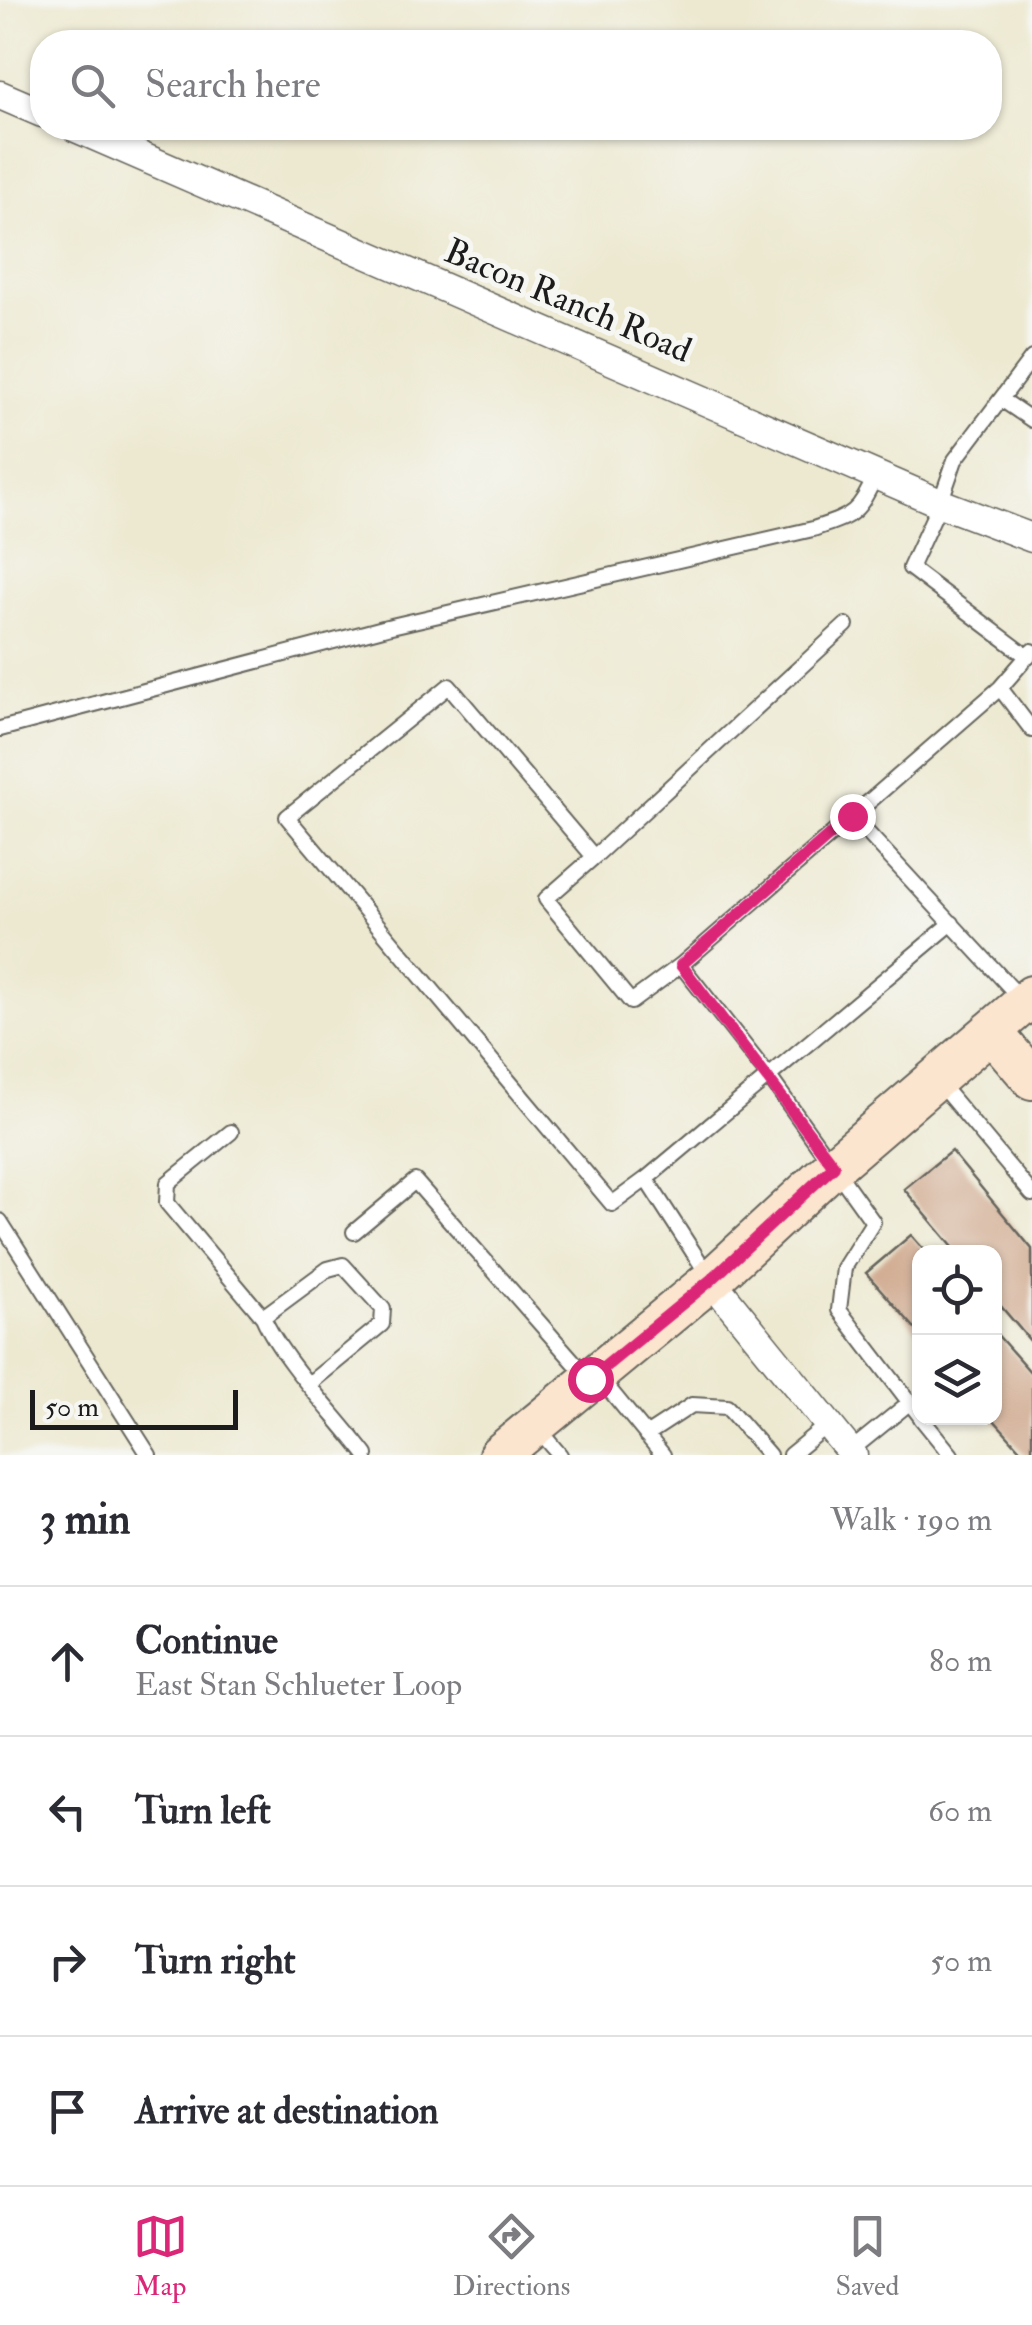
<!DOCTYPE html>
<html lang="en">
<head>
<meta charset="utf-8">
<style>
  body { margin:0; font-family:"IM FELL Double Pica",serif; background:#f2f2f3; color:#2b2b33 }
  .controls { position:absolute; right:30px; bottom:30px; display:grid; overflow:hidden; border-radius:20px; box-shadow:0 2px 8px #0004 }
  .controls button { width:90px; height:90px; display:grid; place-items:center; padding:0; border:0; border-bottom:2px solid #e1e1e2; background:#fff; color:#2b2b33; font:50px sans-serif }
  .scale { position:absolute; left:30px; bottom:25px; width:208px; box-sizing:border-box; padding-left:10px; border:5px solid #1c1c1c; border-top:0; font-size:28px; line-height:35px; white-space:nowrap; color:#1c1c1c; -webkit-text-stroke:8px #f6f6f2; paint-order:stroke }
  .stop { position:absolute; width:30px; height:30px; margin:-22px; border:8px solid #db2777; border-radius:50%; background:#fff }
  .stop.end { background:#db2777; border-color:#fff; box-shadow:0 2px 10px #0008 }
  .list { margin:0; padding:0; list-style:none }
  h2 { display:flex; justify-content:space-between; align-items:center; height:130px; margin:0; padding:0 40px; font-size:42px }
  h2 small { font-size:32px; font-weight:400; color:#7c7c81 }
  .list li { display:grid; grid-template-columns:65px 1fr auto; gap:30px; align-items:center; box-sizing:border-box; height:150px; padding:0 40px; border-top:2px solid #e1e1e2 }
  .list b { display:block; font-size:38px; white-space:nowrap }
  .list p { margin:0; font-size:32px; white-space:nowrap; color:#7c7c81 }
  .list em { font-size:32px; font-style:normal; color:#7c7c81 }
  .icon { flex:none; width:55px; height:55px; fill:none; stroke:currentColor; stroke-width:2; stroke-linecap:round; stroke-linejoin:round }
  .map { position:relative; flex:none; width:1032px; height:1455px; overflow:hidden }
  .search { position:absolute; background:#fff; box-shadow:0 2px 8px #0004; left:30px; right:30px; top:30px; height:110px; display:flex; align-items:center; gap:25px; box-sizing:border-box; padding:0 35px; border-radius:40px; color:#7c7c81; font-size:38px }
  .sheet { height:730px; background:#fff }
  nav { display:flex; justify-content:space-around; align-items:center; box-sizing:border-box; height:140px; border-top:2px solid #e1e1e2; background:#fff; font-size:28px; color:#7c7c81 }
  nav a { display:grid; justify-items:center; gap:5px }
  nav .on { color:#db2777 }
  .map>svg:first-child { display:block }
</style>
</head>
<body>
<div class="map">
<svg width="1032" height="1455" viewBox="0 0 1032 1455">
  <rect width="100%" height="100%" fill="#f6f6f2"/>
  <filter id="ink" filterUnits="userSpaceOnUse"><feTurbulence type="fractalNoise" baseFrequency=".01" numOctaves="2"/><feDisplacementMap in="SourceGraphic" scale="20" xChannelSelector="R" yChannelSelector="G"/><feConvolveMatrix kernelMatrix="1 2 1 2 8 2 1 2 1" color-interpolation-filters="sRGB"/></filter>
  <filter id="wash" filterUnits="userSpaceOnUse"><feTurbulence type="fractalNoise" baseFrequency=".0048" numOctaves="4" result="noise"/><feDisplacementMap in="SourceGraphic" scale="40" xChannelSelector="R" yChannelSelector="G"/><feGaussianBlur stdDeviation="2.25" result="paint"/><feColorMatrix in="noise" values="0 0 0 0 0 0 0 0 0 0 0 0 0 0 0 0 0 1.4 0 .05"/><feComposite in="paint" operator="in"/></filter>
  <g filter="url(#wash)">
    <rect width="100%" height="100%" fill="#ede9d1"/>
    <g id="blocks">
      <!-- building -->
      <path fill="#cfa78c" d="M951,1151L1032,1249V1343L994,1298V1252H957L904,1189Z
        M911,1235L926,1252H920V1334L866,1273Z
        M994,1331L1032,1374V1455H1025L994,1420Z"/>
    </g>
  </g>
  <g filter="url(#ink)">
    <use href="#blocks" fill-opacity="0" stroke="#65645b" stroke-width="2.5"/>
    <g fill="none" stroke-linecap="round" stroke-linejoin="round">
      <defs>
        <path id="lane" d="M1001,399L1032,358
          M1028,657L910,568L940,503L955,460L1001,399L1032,420
          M1000,688L1032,730
          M0,729L387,627L813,529C854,515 857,515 876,475
          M852,816L1021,999
          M594,857L846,625
          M681,965L770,1078L873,1222L844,1268L839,1310L920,1416
          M939,1083L1032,1194
          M231,1132L168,1183L167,1203L263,1317
          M646,1179L612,1204L287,817L449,686L594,857L546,899L631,1002L681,965L1000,688L1032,651
          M0,1221L149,1455
          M354,1232L415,1181L589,1379
          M708,1275L646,1179L952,923
          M600,1378L663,1455
          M310,1383L382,1324L383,1309L343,1265L328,1269L263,1317C281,1359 337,1417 366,1455
          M921,1418L951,1455
          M538,1429L560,1455
          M646,1435L692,1405L727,1407L769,1455
          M850,1451L909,1403
          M790,1455L828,1424"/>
        <path id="street" d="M0,95L42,113
          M76,128L940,503L1032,538
          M711,1280L853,1455"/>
        <path id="secondary" d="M991,1031L1032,1079
          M499,1455L711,1280L834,1166L1032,996"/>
      </defs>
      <!-- lane casing -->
      <use href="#lane" stroke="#65645b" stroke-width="18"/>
      <!-- street casing -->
      <use href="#street" stroke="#65645b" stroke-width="31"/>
      <!-- secondary casing -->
      <use href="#secondary" stroke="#65645b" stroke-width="44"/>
      <!-- lane -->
      <use href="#lane" stroke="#fff" stroke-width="14"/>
      <!-- street -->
      <use href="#street" stroke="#fff" stroke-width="28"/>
      <!-- secondary -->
      <use href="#secondary" stroke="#fce5cf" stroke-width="40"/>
    </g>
  </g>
  <g fill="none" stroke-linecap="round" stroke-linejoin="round" filter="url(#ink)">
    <!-- route -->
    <path stroke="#db2777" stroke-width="12" d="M590,1379L711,1280L834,1166L681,965L852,816"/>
  </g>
  <g text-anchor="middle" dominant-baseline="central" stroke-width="10" stroke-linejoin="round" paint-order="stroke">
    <!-- street labels -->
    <g font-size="35" fill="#1c1c1c" stroke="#f6f6f2">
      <text transform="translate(568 301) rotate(23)">Bacon Ranch Road</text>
    </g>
  </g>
</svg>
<div class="controls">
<button><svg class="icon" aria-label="locate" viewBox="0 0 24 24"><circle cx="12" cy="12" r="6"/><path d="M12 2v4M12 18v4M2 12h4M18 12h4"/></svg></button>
<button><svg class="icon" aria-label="layers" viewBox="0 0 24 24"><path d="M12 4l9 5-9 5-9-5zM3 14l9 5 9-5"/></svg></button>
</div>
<div class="scale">50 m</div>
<div class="stop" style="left:590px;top:1379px"></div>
<div class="stop end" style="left:852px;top:816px"></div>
<div class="search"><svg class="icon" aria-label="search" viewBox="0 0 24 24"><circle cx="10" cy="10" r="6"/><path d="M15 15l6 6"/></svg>Search here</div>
</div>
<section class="sheet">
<h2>3 min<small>Walk · 190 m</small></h2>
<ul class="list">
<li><svg class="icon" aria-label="ahead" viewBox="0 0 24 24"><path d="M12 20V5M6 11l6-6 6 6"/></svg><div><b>Continue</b><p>East Stan Schlueter Loop</p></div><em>80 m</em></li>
<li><svg class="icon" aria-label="left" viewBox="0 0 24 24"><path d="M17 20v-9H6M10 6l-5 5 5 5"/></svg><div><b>Turn left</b></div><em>60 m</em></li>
<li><svg class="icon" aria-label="right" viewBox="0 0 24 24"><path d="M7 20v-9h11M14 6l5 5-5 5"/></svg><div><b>Turn right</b></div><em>50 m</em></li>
<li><svg class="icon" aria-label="arrive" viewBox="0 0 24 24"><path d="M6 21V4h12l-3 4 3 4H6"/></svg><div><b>Arrive at destination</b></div></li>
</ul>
</section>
<nav>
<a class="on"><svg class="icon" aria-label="map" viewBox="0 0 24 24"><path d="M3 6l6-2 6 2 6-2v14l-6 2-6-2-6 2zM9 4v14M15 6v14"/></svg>Map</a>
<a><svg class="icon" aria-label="directions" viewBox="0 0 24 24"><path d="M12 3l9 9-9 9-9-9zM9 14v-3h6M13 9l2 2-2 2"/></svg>Directions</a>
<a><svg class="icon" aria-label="saved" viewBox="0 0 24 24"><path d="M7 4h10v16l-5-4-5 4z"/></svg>Saved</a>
</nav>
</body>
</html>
